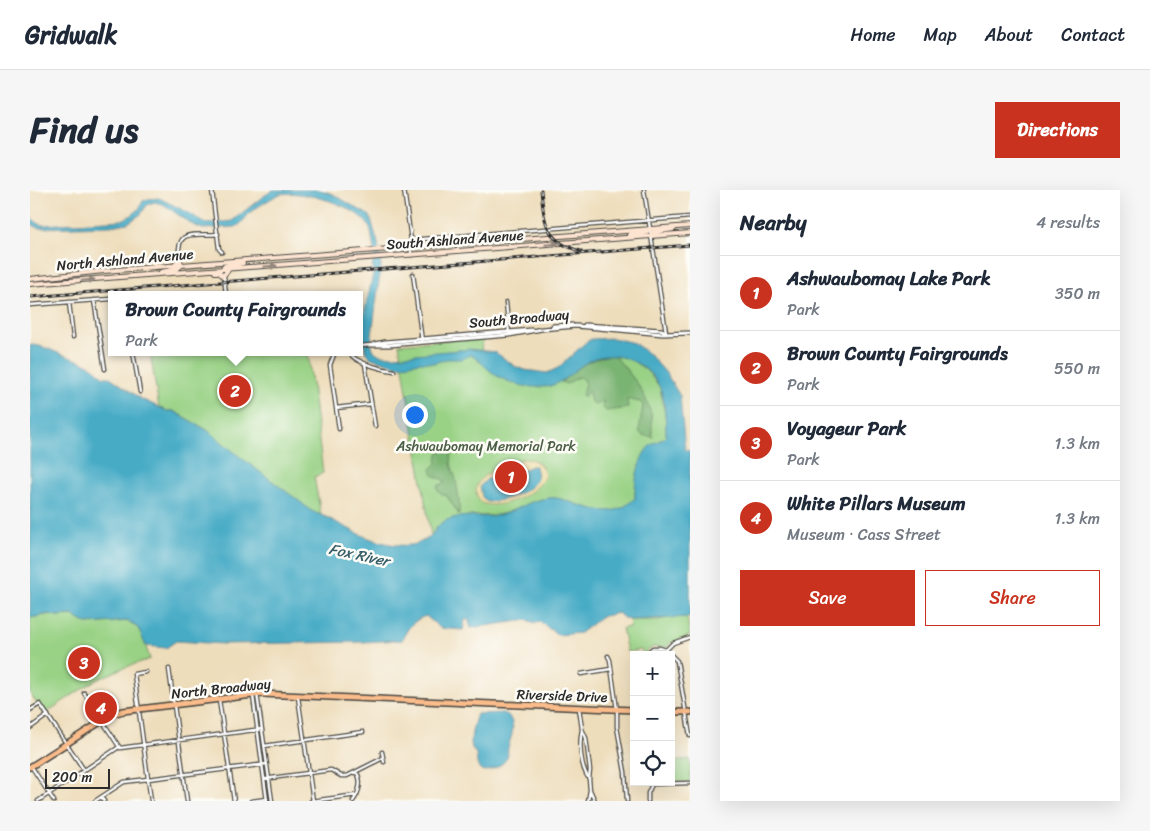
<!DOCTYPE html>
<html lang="en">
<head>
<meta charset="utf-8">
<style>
  body { margin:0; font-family:Sriracha,sans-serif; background:#f6f6f7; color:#1f2937 }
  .controls { position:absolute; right:15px; bottom:15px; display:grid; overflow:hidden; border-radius:0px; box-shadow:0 5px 20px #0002 }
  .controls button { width:45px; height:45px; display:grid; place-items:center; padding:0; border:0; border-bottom:1px solid #e0e1e3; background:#fff; color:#1f2937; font:25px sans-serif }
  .scale { position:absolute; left:15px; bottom:12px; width:65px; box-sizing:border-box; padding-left:5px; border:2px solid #2b2b2b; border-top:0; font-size:14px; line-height:18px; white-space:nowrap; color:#2b2b2b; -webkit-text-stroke:4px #fdfcf7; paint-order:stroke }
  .you { position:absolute; left:384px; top:224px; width:18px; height:18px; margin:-12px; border:4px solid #fff; border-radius:50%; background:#1a73e8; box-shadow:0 0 0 8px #1a73e833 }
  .badge { display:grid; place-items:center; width:32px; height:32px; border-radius:50%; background:#c8321e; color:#fff; font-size:16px; font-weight:700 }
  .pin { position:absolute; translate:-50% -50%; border:2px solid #fff; box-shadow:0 1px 5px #0006 }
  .popup { position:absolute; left:78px; top:101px; width:255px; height:65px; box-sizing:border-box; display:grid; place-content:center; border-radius:0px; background:#fff; filter:drop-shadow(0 1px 4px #0005); font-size:16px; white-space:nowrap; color:#747a83 }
  .popup b { font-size:19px; color:#1f2937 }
  .popup::after { content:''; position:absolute; left:50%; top:100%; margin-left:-10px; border:10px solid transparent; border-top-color:#fff }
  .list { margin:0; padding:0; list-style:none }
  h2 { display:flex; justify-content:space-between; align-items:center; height:65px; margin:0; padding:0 20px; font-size:21px }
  h2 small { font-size:16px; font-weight:400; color:#747a83 }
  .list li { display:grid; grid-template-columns:32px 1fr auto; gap:15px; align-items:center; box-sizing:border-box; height:75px; padding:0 20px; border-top:1px solid #e0e1e3 }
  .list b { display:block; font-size:19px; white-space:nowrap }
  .list p { margin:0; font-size:16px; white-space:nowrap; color:#747a83 }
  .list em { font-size:16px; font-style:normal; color:#747a83 }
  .actions { display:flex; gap:10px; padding:15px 20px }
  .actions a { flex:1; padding:11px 0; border:1px solid #c8321e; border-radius:0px; text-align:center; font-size:18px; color:#c8321e }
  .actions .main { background:#c8321e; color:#fff }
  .icon { flex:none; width:28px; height:28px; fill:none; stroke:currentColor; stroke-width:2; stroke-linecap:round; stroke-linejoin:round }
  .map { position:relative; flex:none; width:660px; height:611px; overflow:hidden; border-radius:0px }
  header { display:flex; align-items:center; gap:30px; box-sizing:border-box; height:70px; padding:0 25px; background:#fff; border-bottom:1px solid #e0e1e3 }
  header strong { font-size:24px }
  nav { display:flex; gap:28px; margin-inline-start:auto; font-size:18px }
  .intro { display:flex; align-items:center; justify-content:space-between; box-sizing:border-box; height:120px; padding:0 30px }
  h1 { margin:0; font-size:35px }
  .button { padding:12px 22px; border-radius:0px; background:#c8321e; color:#fff; font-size:18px; font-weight:700 }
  main { display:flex; gap:30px; padding:0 30px }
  aside { flex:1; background:#fff; border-radius:0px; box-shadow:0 5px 20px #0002 }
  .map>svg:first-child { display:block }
</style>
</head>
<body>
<header>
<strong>Gridwalk</strong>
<nav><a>Home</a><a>Map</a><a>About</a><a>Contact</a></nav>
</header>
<div class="intro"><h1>Find us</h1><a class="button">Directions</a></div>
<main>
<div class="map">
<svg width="660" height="611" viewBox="0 0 660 611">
  <rect width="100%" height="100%" fill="#fdfcf7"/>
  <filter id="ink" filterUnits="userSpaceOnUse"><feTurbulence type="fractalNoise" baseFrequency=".02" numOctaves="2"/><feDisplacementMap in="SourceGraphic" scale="10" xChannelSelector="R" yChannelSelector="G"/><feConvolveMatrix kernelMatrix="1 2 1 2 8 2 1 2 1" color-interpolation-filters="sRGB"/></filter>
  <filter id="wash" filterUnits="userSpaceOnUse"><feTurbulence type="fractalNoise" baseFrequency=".0096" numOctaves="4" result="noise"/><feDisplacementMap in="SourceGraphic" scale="20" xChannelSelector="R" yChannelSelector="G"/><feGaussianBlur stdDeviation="1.12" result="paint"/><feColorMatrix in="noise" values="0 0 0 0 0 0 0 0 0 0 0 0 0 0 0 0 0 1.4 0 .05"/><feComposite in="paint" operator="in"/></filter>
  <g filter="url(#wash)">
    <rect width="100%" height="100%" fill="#edb"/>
    <!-- green -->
    <path fill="#99d285" stroke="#627e58" d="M453,147L451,161L446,168L466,185L483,194L546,178L563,168L583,164L602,170L617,181L630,197L636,230V246L633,249L624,253L605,301V309C587,326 571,322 548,315C539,312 532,308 522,308C503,308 486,322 467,325C452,327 432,324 417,330C409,334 405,338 401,346L369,154Z
      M120,162H278L293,283L284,287L291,325L279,321L273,314L213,270L177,240L143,221H137L129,218Z
      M21,424L27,426L45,425L57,434L98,431L108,438L112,445L120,469L93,478L64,491L14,524L0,503V428Z
      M644,427H657L660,446L640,453L636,458L623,457L614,464L611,460L597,462L592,438L600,437L599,430H628Z
      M660,569V592H641V575L651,570Z"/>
    <!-- forest -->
    <path fill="#7ab472" stroke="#52704e" d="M583,164C599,182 615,200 621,224C623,232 621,239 623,247L612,245L609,241L613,215L610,212L597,209L598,218L576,221L573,218L572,214L574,212H571L565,215L561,212L559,202H557L554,208L552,205L555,194L552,188L548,187L537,194L531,192C550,175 558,170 583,164Z
      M414,260L420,262C423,268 420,272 422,277C427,291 430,310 429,325L417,306L411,304L408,301L407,296L414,293L415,291C409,287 402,288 401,279L407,273L408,263Z"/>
    <!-- sand -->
    <path fill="#eeda9e" stroke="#8c8264" d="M492,269C505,268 512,273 515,285C510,304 466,322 450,312C442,299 447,289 460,283L461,281L472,277V275L476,273L478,275Z"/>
    <!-- water -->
    <path fill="#47abc6" stroke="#396b78" d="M243,0H290L303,4L340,26L348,53L349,69L351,75L341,153L344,161L350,165L365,166L439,159L465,162L486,177L495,180L517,183L528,178L556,152L562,149L583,148L604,153L620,165L636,183L650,206L655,260L660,261V427L601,430L595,429L588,423L574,426L567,430L550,443L528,445L510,432L506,433L496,430L441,438L438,429L435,430L433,440L410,438L396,426C383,430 377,439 372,450L331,452L194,454L146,451L136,458L116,456L108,438L98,431L57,434L42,425L27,426L19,424L0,428V155C12,155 20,160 31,164C46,170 63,173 73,187H80L111,209L137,221H143L177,240L214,270L273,314C280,322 287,323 296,327C322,340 350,358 381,355C386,355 398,349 401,345C408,339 406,335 417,330C433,323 453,329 470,325C487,320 502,309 520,308C531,307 539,312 549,315C573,322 587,326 605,308C604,294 608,271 617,259C622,252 631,252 636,246C636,233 635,207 629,196C618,173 585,158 561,170C544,178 532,197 512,197C492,198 473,192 458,179C452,174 448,168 441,165L432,169H417L404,173L390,172L368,176L341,168L335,160L332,132L344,81L342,76C346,70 344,60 343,54C342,49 342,43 340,38C329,15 273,0 250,4C243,7 227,17 221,22C215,27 212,35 205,37L173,39L163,35L133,14L124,12L117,15L111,24L98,33L80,36L8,38L0,33V27L9,34L13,35L92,30L102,25L109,19L113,11L118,9L129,8L159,23L176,34L202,31L231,8Z
      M502,276H505C519,298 473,312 457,312L452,307L450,296L457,289C465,288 474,294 482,291C490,287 491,278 502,276Z
      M473,523L478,525C487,537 481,545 478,558C477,562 479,565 476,569C473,575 456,585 450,579C446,576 447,569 446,564C445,562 443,560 442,558C439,550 444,532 447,524Z"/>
  </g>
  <g filter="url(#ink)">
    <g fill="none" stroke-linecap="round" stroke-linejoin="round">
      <defs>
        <path id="minor" d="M182,0L189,59L192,62
          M374,0L381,50V65
          M614,0L636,142
          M381,50L660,27
          M149,69C146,36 166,47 188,44
          M383,84L392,151
          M194,86L196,105
          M64,110L75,179
          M39,112L43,147
          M476,112L479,144
          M0,115L81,109
          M329,156L343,155
          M103,162L110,202
          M305,162L300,175L309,239
          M319,162C324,173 352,179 364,181
          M335,174L345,236
          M306,218L341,214
          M636,460L643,453L660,447
          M615,465L623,458H630L636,460L647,471L660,546
          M578,466L580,470L587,520V537L595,582L597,611
          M139,479L157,611
          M116,482L104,484L121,611
          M551,484L581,479
          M54,503L90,558L232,539
          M227,504L242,611
          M223,506L237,611
          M268,507L283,611
          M189,510L204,611
          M549,518L552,539L556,548L560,580L559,589L560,600L565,611
          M0,520L10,514L54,580
          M0,538L18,525
          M552,539C549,554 550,576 559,589
          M234,556L333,542
          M352,562L354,572
          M1,576L24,611
          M234,589L301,580L311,586H317L353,568
          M622,594L660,593
          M71,607L74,611
          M8,611L89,557
          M65,611L94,592L237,574
          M221,611L237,609
          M281,611L327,605
          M323,611C329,603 333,590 326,582
          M558,611L560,600
          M618,611V603L623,592"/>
        <path id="tertiary" d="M555,135L632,140L636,143
          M523,136L542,135
          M344,154L355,152L502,140
          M343,155H359L479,145L512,139L546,136L633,144L660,143"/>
        <path id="secondary" d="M599,45L617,42L619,39
          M620,46L624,42L644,39
          M145,75L149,69L152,75
          M192,79L195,76L213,73
          M131,82L147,79L152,75
          M185,82H189L193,86L198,80
          M0,89L74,81L660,36
          M0,94L660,43"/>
        <path id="primary" d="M641,522H660
          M0,577L83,524L93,521L231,504L604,520"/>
      </defs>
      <!-- minor casing -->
      <use href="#minor" stroke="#484641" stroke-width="5"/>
      <!-- tertiary casing -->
      <use href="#tertiary" stroke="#484641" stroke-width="5.5"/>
      <!-- secondary casing -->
      <use href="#secondary" stroke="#484641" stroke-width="6"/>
      <!-- primary casing -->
      <use href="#primary" stroke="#484641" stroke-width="8"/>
      <!-- minor -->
      <use href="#minor" stroke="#fff" stroke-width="2.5"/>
      <!-- tertiary -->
      <use href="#tertiary" stroke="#fff" stroke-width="3"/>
      <!-- secondary -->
      <use href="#secondary" stroke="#fde4d1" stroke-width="4"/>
      <!-- primary -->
      <use href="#primary" stroke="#fabc8b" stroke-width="5"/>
      <defs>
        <path id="rail" d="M511,0C514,31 515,53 551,61
          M0,107L660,55"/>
      </defs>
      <!-- rail casing -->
      <use href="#rail" stroke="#2b2b2b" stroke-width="3"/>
      <!-- rail -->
      <use href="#rail" stroke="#fdfcf7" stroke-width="1" stroke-dasharray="4" stroke-linecap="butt"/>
    </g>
    <!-- one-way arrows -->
    <defs><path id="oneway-solid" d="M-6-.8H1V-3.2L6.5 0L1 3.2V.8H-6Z" transform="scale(1.25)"/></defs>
    <g fill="#94887e">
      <use href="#oneway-solid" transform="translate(522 54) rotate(-5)"/>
      <use href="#oneway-solid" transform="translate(240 76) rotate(-4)"/>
      <use href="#oneway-solid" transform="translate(58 90) rotate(-5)"/>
    </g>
  </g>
  <g text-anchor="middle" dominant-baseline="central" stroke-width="5" stroke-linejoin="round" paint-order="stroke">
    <!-- street labels -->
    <g font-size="14" fill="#2b2b2b" stroke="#fdfcf7">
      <text transform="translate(425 50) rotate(-4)">South Ashland Avenue</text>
      <text transform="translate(95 70) rotate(-5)">North Ashland Avenue</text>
      <text transform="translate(489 129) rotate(-5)">South Broadway</text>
      <text transform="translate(191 499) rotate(-6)">North Broadway</text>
      <text transform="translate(532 506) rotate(2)">Riverside Drive</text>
    </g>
    <!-- park labels -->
    <g font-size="14" fill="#4c5d46" stroke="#fdfcf7">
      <text x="456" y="256">Ashwaubomay Memorial Park</text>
    </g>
    <!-- water labels -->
    <g font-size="15" font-style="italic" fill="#365e69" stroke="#fdfcf7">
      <text transform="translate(329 365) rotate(12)">Fox River</text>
    </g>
  </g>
</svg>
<div class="controls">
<button>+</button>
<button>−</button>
<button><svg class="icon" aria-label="locate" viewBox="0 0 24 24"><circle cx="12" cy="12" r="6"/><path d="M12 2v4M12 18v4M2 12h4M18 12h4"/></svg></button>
</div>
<div class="scale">200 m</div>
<div class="you"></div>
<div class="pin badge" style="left:481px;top:287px">1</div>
<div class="pin badge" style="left:205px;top:201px">2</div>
<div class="popup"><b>Brown County Fairgrounds</b>Park</div>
<div class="pin badge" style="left:54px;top:473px">3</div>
<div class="pin badge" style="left:71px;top:518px">4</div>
</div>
<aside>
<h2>Nearby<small>4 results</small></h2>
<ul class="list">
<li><span class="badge">1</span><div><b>Ashwaubomay Lake Park</b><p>Park</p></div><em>350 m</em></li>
<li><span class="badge">2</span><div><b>Brown County Fairgrounds</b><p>Park</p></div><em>550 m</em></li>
<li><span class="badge">3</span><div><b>Voyageur Park</b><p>Park</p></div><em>1.3 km</em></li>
<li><span class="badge">4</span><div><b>White Pillars Museum</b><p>Museum · Cass Street</p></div><em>1.3 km</em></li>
</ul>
<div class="actions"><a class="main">Save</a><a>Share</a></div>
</aside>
</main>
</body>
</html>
